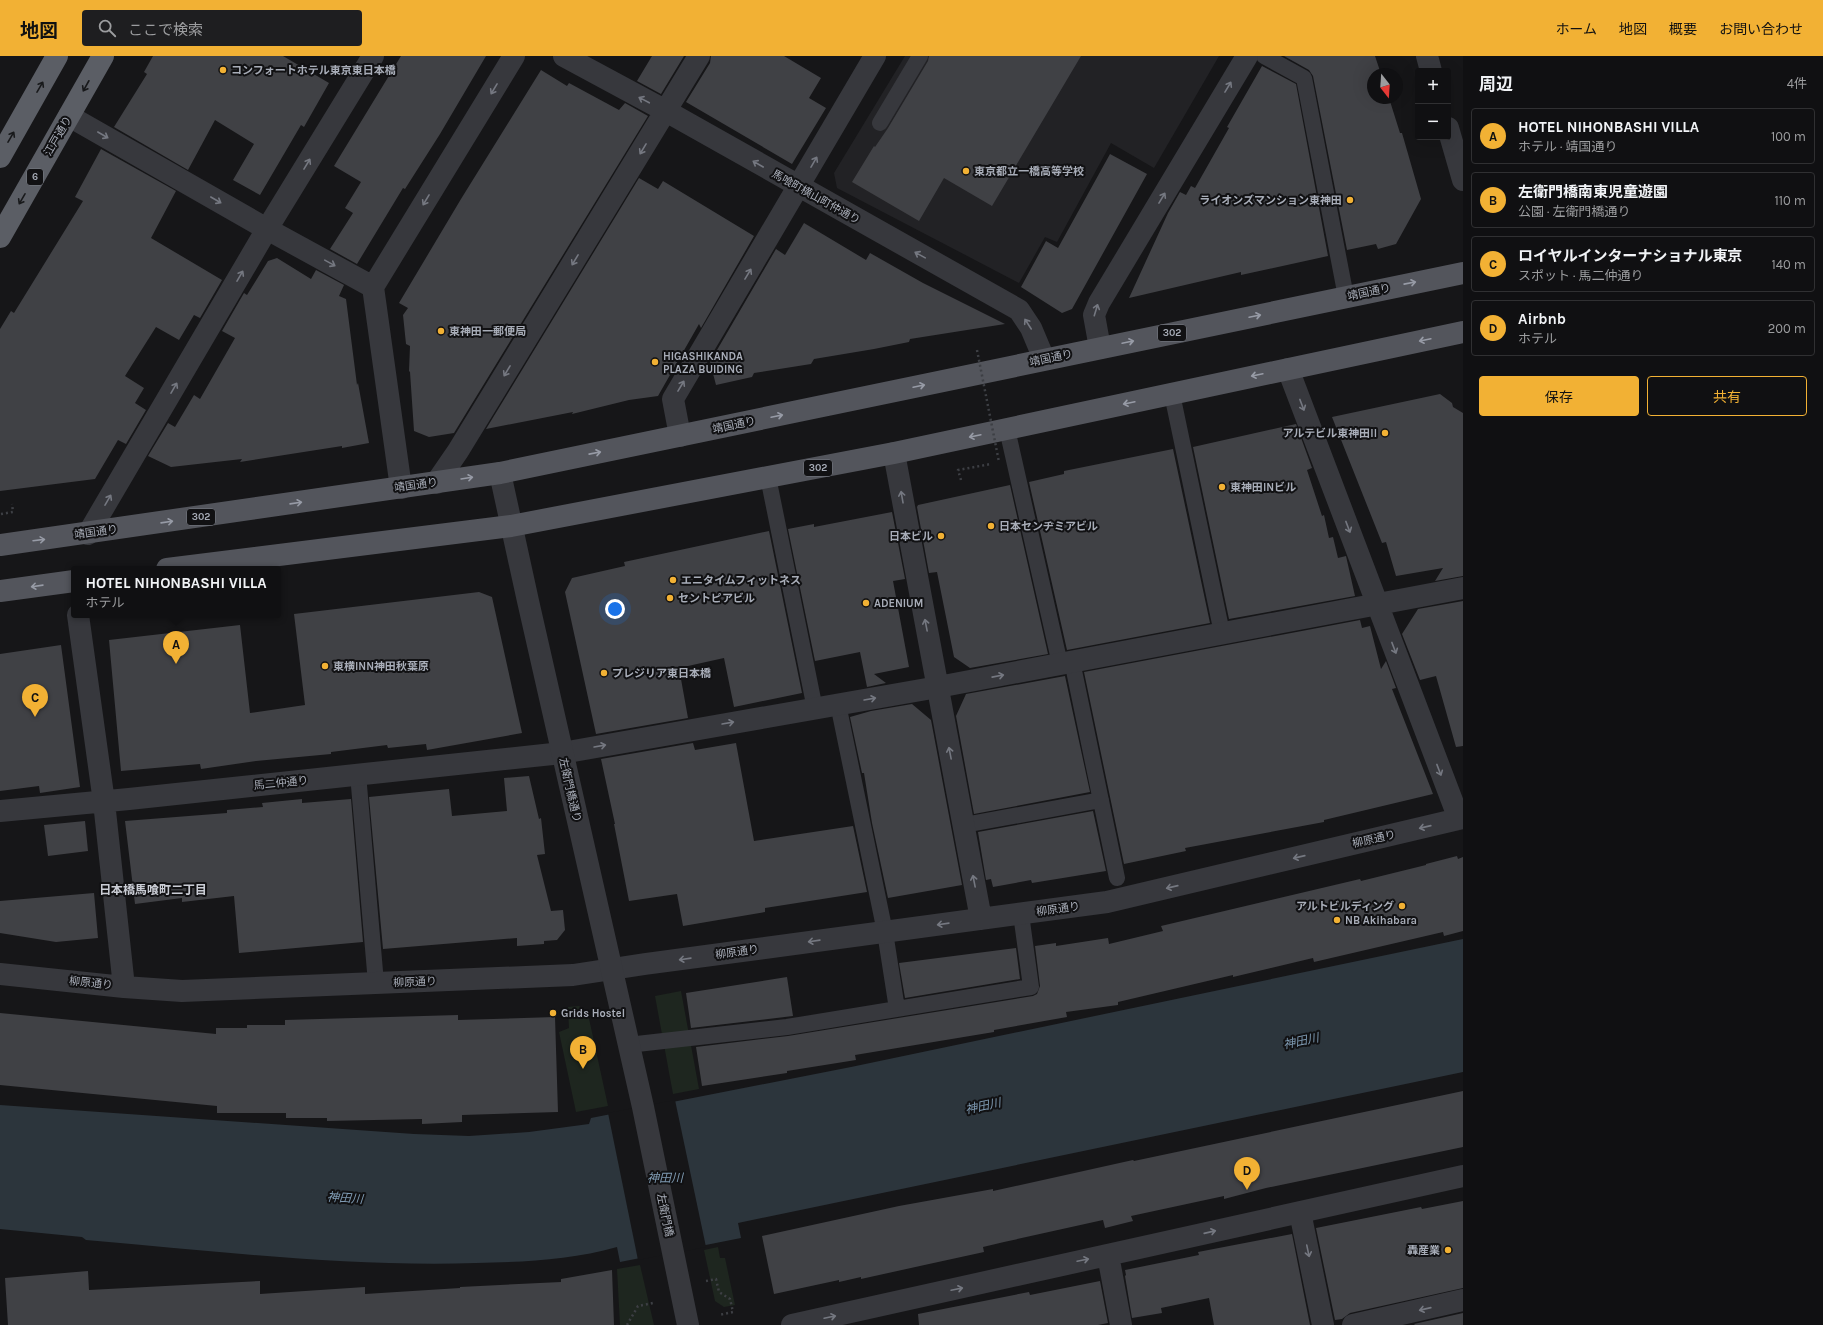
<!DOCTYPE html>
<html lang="ja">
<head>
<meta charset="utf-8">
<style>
  body { margin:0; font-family:Karla,"Noto Sans JP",sans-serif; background:#1e1e20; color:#f1f3f6 }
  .controls { position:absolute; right:12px; top:12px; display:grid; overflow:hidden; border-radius:4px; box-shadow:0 4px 16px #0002 }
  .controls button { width:36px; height:36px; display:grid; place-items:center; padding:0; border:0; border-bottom:1px solid #303032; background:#101012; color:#f1f3f6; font:20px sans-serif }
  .compass { position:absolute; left:1367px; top:12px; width:36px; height:36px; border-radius:50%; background:#101012; box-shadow:0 4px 16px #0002; rotate:163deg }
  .you { position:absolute; left:615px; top:553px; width:14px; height:14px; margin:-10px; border:3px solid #fff; border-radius:50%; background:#1a73e8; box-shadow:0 0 0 6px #1a73e833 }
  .badge { display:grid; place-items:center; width:26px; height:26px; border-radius:50%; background:#f2b134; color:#111; font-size:13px; font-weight:700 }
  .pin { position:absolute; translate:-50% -33px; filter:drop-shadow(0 1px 2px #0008) }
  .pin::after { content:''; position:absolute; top:21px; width:14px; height:12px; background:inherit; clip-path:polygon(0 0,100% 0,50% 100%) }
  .popup { position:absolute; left:71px; top:510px; width:210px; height:52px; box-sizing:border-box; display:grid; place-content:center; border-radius:4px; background:#101012; filter:drop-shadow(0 1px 3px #0005); font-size:13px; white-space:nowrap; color:#9c9d9f }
  .popup b { font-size:15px; color:#f1f3f6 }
  .popup::after { content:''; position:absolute; left:50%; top:100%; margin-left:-8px; border:8px solid transparent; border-top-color:#101012 }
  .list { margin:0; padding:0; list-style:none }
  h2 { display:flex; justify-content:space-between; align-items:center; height:52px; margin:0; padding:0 16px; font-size:17px }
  h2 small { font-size:13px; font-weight:400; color:#9c9d9f }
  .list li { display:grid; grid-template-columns:26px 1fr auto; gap:12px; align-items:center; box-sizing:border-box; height:56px; margin:0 8px 8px; padding:0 8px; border:1px solid #303032; border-radius:4px }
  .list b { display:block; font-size:15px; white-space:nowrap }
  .list p { margin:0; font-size:13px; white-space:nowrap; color:#9c9d9f }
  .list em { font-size:13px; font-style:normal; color:#9c9d9f }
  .actions { display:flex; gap:8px; padding:12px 16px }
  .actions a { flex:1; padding:9px 0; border:1px solid #f2b134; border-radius:4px; text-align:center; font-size:14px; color:#f2b134 }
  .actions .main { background:#f2b134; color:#111 }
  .icon { flex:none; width:22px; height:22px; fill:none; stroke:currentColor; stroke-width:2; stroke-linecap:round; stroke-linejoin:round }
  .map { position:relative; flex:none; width:1463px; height:1269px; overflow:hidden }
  header { display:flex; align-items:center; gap:24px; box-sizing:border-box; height:56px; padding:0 20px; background:#f2b134; color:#111 }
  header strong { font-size:19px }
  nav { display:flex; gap:22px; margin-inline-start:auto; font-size:14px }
  .search { width:280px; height:36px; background:#1e1e20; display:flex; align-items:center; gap:10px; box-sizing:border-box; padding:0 14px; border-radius:4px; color:#9c9d9f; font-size:15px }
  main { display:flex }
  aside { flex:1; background:#101012 }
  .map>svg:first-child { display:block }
</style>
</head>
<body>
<header>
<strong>地図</strong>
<div class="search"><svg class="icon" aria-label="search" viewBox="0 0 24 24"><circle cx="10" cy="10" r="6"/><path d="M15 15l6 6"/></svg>ここで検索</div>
<nav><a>ホーム</a><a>地図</a><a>概要</a><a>お問い合わせ</a></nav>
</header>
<main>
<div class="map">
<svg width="1463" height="1269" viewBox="0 0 1463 1269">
  <rect width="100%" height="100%" fill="#161618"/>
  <!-- built -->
  <path fill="#222225" d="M905,0H1219L1154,112L1111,87L1057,186L1045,181L1019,227L837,132L834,117Z"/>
  <!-- green -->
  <path fill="#1e261f" d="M681,935L699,1033L673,1038L655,940Z
    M579,950L588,958L608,1050L576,1056L559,976L569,972L568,951Z
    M718,1191L720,1202H725L735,1249L724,1251L715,1245L704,1194Z
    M640,1209L654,1269H620L617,1213Z"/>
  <!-- water -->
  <path fill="#2c353c" d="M1463,883V1016L738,1167L741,1182L620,1206L617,1191C571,1204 524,1206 476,1207C346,1211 216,1195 86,1184L82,1181L0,1173V1049L414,1078L469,1080L529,1076L589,1068L591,1062L851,1011Z"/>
  <!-- pier -->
  <path fill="#161618" d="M675,1044L706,1191L638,1204L608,1057Z"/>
  <!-- building -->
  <path fill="#404145" d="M153,0H283L329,27L304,71L301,69L260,139L233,124L254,88L215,64L188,114L114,71L147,18L144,16Z
    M401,0H486L440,78L405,133L403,132L357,208L330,193L353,157L345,152L361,126L334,110Z
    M652,0H684L661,38L637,25Z
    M711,0H784L821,22L809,42L826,52L792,108L686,46L710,7Z
    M929,0H1081L992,150L944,122L919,165L852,126L874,90L875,91L888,72L928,5Z
    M1284,0H1375L1381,18H1373V42H1389L1400,77H1402L1421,143L1396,188L1378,193L1376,188L1347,194L1313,20L1309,14Z
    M1262,10L1296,28L1328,200L1241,219V216L1129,242L1168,157L1180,136L1186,139L1191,130L1195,132L1229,72L1227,71Z
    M541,14L567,30L569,27L619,54L625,47L648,60L454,377L429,381L414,375L410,316L409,315L410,290L406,288L403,259L408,252L399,247L461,143Z
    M101,93L176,135L151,182L222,224L200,262L194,259L179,284L156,271L125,320L144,332L135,347L146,354L126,388L118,384L95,423L0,435V273L11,255L14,257L83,145L75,141Z
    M1110,98L1147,118L1072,253L1062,257L1021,231L1046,185L1058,192Z
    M639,122L658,133L663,125L754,180L701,272L699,268L658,340L629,344L572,358L573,356L486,373Z
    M804,167L866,204L870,197L923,227L1005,268L910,283L909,286L874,293L814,303L811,308L754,317L752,321L716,329L710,306L776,193L785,199Z
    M277,202L311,223L316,214L344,229L339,240L346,243L357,329L358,327L369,387L342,392V390L240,406L242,403L171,411L148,400L168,367L175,371L194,339L200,343L235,282L222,275L244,237L247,239L268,205Z
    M1440,338L1452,347L1453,351L1463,357V520L1435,525L1443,512L1396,520L1386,486L1382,487L1332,361Z
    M1296,368L1312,412L1307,414L1322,460L1324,459L1329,482L1333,481L1338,502L1346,500L1355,540L1229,563L1193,391Z
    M1173,393L1210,567L1067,594L1029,426L1064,418V415Z
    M1010,429L1048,598L970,612L954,601L937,516L929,517L917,451L918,449Z
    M892,456L905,523L893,525L909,611L874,618L886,627L867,631L860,596L815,605L788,473L814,468V471Z
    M769,475L802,637L734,651L724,602L679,612L688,662L596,678L565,536L572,522L625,510L624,506Z
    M479,536L492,541L522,677L427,694L426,688L388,692L387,689L331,696V698L256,705L201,713L200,708L121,715L109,584L240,569L250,657L305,649L294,558Z
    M1463,545V690L1456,691L1436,620L1420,624L1402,578L1418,553Z
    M1360,564L1362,572L1370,570L1381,613L1386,605L1396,632L1392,633L1433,738L1324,764V766L1185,792L1186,795L1124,808L1084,616Z
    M61,589L80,731L40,737L39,730L0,735V598Z
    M1065,620L1090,736L974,758L956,660L966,638Z
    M912,648L931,664L962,829L888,842L872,767L864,717H862L850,661L871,655Z
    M693,687L695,694L736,687L754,785L853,770L867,836L765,852V856L683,870L677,838L629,845L614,768H615L601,703Z
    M529,720L539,763L541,762L545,798L537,799L551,855L563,854L565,874L557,884L544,885V888L517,890V882L383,893L369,741L449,733L452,760L507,755L504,722Z
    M302,743V747L351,743L363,886L239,897L234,840L182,846V842L135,848L125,765L227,757V754L263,751L262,747Z
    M1093,755L1106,815L1032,827L1031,824L993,831L991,823L986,824L978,776Z
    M85,765L88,795L48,800L44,769Z
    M1457,800L1458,803L1463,801V875L1444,880L1443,876L1314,906L1313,902L1233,921V919L1118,946V949L1066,956L1067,961L994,974V976L855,999L856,1004L787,1015V1017L702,1030L696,991L788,980L1033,940L1037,938L1040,930L1035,890L1056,887V890L1108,882L1109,888L1163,875L1161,870L1360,823L1361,825L1426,809V808Z
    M94,837L98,882L56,886L0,877V845Z
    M1016,892L1020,923L905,942L899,907Z
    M787,921L793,960L691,972L686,937Z
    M0,957L216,978V972H247V969H285V964L458,959V964L555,961L558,1056L462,1059V1066L422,1068V1063L327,1065V1062H286V1057H217V1050L0,1029Z
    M1463,1035V1091L1266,1132L1224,1143V1140L1131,1160L1133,1165L1105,1172L1103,1164L1004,1186L983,1191L984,1196L929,1208L861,1223V1221L839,1226V1224L774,1238L762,1180L899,1150L993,1133V1135L1133,1104L1134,1105Z
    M1463,1145V1232L1350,1257L1342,1263L1335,1264L1316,1172L1421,1151L1422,1153Z
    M1292,1178L1310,1269H1214L1209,1242L1161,1252L1162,1257L1132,1262L1125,1220L1126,1219L1125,1214L1199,1199L1198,1196Z
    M612,1214L614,1269H8L5,1222L88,1215L89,1234L260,1225V1238L365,1231V1238L460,1232V1231L561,1226V1223Z
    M1100,1225L1108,1267L1098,1269H919L918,1258L1029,1236L1030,1239Z
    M1463,1257V1269H1415L1414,1268Z"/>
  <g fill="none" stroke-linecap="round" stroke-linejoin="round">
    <!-- path -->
    <path stroke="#3d3f44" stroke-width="2.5" stroke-dasharray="2 3" stroke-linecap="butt" d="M961,424L958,414L991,408
      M1,458L13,456L12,448
      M706,1225L716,1223L719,1236L730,1243L733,1256L719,1259
      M627,1269L638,1250L653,1247"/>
    <!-- service -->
    <path stroke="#37383d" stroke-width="16" d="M1264,0L1304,22L1346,241
      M880,67L920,0
      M1172,338L1222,577
      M1007,373L1060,608
      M768,421L815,653
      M1072,605L1117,822
      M838,648L885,876L897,953
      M358,718L376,927
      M964,769L1101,744
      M628,989L787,971L1031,931L1021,858"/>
    <!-- minor -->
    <path stroke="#37383d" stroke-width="22" d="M564,0L666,55L1019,254L1031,272L1044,303
      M69,60L267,173L373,231
      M1100,292L1094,259L1099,247L1247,0
      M1288,313L1459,763
      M680,380L673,343L875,0
      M894,397L981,863
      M436,427L458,395L699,0
      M401,432L373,231L514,0
      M88,478L267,173L373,0
      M78,559L104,746L124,931
      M0,755L129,743L562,697L938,631L1463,532
      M0,918L124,931L182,935L573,919L645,908L1107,846L1463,762
      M1300,1156L1323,1269
      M1108,1199L1121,1269
      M792,1269L1463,1120
      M1353,1269L1463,1244"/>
    <!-- tertiary -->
    <path stroke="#37383d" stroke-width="22" d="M1427,0L1431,15
      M1448,72L1463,124
      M500,417L528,545L643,1051L688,1269"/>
    <!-- primary -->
    <path stroke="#53555c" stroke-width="22" d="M0,489L500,417L1463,217
      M167,513L511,470L894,397L1463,276
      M0,535L74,525"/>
    <!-- trunk -->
    <path stroke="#5b5e65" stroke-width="22" d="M0,101L57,0
      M0,181L103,0"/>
    <!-- path-bridge -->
    <path stroke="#3d3f44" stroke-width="2.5" stroke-dasharray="2 3" stroke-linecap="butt" d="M977,294L999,406"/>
  </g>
  <!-- one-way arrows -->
  <defs><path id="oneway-shaft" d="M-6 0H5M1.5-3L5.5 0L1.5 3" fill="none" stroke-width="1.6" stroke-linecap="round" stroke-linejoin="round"/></defs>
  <g stroke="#18191b">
    <use href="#oneway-shaft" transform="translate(86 30) rotate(119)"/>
    <use href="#oneway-shaft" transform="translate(40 31) rotate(-60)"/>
    <use href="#oneway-shaft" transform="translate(11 81) rotate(-60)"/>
    <use href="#oneway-shaft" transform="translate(22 143) rotate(120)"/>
  </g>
  <g stroke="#757881">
    <use href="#oneway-shaft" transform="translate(1228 31) rotate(-59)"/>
    <use href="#oneway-shaft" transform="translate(494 33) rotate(121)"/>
    <use href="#oneway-shaft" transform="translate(644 44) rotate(-152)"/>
    <use href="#oneway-shaft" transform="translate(103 79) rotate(30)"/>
    <use href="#oneway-shaft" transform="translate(643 93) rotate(121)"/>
    <use href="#oneway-shaft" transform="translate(814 106) rotate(-60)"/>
    <use href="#oneway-shaft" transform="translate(307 108) rotate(-59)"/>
    <use href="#oneway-shaft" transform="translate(758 108) rotate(-150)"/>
    <use href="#oneway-shaft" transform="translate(1162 142) rotate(-59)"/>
    <use href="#oneway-shaft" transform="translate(216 144) rotate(30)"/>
    <use href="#oneway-shaft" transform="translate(426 144) rotate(121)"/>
    <use href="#oneway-shaft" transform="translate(920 199) rotate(-151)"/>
    <use href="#oneway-shaft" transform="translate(575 204) rotate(121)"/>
    <use href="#oneway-shaft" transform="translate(330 207) rotate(29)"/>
    <use href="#oneway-shaft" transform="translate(748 218) rotate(-59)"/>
    <use href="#oneway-shaft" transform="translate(240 220) rotate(-60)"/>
    <use href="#oneway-shaft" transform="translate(1096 254) rotate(-73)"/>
    <use href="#oneway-shaft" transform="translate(1028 268) rotate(-123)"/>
    <use href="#oneway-shaft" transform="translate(507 315) rotate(121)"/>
    <use href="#oneway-shaft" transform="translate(681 330) rotate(-59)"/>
    <use href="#oneway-shaft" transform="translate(174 332) rotate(-60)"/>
    <use href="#oneway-shaft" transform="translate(1302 349) rotate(69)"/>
    <use href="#oneway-shaft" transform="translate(902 441) rotate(-100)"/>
    <use href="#oneway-shaft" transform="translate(108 444) rotate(-60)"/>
    <use href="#oneway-shaft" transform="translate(1348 471) rotate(69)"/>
    <use href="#oneway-shaft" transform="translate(926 569) rotate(-101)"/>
    <use href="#oneway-shaft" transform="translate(1394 592) rotate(69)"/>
    <use href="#oneway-shaft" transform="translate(998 620) rotate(-11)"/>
    <use href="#oneway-shaft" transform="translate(870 643) rotate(-10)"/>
    <use href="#oneway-shaft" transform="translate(728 667) rotate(-10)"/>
    <use href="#oneway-shaft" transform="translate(600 690) rotate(-10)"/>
    <use href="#oneway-shaft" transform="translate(950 697) rotate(-101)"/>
    <use href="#oneway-shaft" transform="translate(1439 714) rotate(69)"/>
    <use href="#oneway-shaft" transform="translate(1425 771) rotate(167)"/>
    <use href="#oneway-shaft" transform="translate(1299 801) rotate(167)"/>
    <use href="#oneway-shaft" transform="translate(974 825) rotate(-101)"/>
    <use href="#oneway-shaft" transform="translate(1172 831) rotate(167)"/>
    <use href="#oneway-shaft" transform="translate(943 868) rotate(172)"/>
    <use href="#oneway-shaft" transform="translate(814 885) rotate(172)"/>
    <use href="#oneway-shaft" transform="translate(685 903) rotate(172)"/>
    <use href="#oneway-shaft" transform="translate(1210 1176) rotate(-13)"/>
    <use href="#oneway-shaft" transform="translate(1308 1195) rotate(78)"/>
    <use href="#oneway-shaft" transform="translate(1083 1204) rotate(-12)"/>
    <use href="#oneway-shaft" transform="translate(957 1233) rotate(-12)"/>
    <use href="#oneway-shaft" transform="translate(1425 1253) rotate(167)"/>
    <use href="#oneway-shaft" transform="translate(830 1261) rotate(-12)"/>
  </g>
  <g stroke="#979ba6">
    <use href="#oneway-shaft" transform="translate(1410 227) rotate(-11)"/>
    <use href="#oneway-shaft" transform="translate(1255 260) rotate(-12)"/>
    <use href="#oneway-shaft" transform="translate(1425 284) rotate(168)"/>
    <use href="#oneway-shaft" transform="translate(1128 286) rotate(-12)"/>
    <use href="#oneway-shaft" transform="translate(1257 319) rotate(168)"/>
    <use href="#oneway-shaft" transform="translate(919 330) rotate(-12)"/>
    <use href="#oneway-shaft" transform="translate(1129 347) rotate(168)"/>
    <use href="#oneway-shaft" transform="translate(777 360) rotate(-12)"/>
    <use href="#oneway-shaft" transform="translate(975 380) rotate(168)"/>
    <use href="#oneway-shaft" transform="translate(595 397) rotate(-11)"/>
    <use href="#oneway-shaft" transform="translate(467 422) rotate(-9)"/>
    <use href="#oneway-shaft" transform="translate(296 447) rotate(-8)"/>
    <use href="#oneway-shaft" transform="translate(167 466) rotate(-8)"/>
    <use href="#oneway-shaft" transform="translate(39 484) rotate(-7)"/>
    <use href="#oneway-shaft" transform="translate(37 530) rotate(172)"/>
  </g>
  <!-- markers -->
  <g fill="#f2b134" stroke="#111113" stroke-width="1.5">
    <circle cx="223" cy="14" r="4"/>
    <circle cx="966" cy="115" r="4"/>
    <circle cx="1350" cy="144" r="4"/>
    <circle cx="441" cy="275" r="4"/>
    <circle cx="655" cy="306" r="4"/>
    <circle cx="1385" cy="377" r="4"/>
    <circle cx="1222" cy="431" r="4"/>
    <circle cx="991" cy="470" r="4"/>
    <circle cx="941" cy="480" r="4"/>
    <circle cx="673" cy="524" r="4"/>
    <circle cx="670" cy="542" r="4"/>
    <circle cx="866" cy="547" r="4"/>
    <circle cx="325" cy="610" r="4"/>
    <circle cx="604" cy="617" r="4"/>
    <circle cx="1402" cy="850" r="4"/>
    <circle cx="1337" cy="864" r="4"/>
    <circle cx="553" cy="957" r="4"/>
    <circle cx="1448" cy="1194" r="4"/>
  </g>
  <g text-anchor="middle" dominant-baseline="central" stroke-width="4" stroke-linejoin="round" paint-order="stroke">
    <!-- shield labels -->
    <g fill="#111113" stroke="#7b7e86" stroke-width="1">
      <rect x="27" y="113" width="16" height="16" rx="3"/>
      <rect x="1158" y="269" width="28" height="16" rx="3"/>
      <rect x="804" y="404" width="28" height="16" rx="3"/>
      <rect x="187" y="453" width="28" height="16" rx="3"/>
    </g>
    <g font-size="10" font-weight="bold" fill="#a8adb8">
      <text x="35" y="121">6</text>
      <text x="1172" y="277">302</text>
      <text x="818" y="412">302</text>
      <text x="201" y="461">302</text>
    </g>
    <!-- poi labels -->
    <g font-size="11" font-weight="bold" fill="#a8adb8" stroke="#111113" text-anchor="start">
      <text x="231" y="14">コンフォートホテル東京東日本橋</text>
      <text x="974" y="115">東京都立一橋高等学校</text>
      <text x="1342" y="144" text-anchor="end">ライオンズマンション東神田</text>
      <text x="449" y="275">東神田一郵便局</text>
      <text x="663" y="300">HIGASHIKANDA<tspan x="663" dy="13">PLAZA BUIDING</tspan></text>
      <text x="1377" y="377" text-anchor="end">アルテビル東神田II</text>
      <text x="1230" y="431">東神田INビル</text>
      <text x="999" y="470">日本センヂミアビル</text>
      <text x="933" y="480" text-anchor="end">日本ビル</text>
      <text x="681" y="524">エニタイムフィットネス</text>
      <text x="678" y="542">セントピアビル</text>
      <text x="874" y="547">ADENIUM</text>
      <text x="333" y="610">東横INN神田秋葉原</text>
      <text x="612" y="617">プレジリア東日本橋</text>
      <text x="1394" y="850" text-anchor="end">アルトビルディング</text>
      <text x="1345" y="864">NB Akihabara</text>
      <text x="561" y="957">Grids Hostel</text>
      <text x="1440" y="1194" text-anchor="end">轟産業</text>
    </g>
    <!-- street labels -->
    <g font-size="11" fill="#a8adb8" stroke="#111113">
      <text transform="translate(58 80) rotate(-60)">江戸通り</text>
      <text transform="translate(816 141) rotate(29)">馬喰町横山町仲通り</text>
      <text transform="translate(1369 236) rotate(-12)">靖国通り</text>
      <text transform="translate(1051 302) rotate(-12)">靖国通り</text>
      <text transform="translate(734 369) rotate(-12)">靖国通り</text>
      <text transform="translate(416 429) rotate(-8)">靖国通り</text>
      <text transform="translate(96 476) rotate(-8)">靖国通り</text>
      <text transform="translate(281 727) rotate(-6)">馬二仲通り</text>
      <text transform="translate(570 734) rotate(77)">左衛門橋通り</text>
      <text transform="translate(1374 783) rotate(-13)">柳原通り</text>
      <text transform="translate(1058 853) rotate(-8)">柳原通り</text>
      <text transform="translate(737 896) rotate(-8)">柳原通り</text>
      <text transform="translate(415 926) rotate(-2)">柳原通り</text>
      <text transform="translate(91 927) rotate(6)">柳原通り</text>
      <text transform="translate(665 1159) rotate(78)">左衛門橋</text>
    </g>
    <!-- neighbourhood labels -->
    <g font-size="12" font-weight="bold" fill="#c9ccd4" stroke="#111113">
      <text x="153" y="834">日本橋馬喰町二丁目</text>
    </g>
    <!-- water labels -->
    <g font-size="12" font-style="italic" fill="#7f9bb3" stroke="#111113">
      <text transform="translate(1301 985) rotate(-12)">神田川</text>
      <text transform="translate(983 1050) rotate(-12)">神田川</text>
      <text x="665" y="1122">神田川</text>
      <text transform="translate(345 1142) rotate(4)">神田川</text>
    </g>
  </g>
</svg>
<div class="controls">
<button>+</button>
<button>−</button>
</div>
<svg class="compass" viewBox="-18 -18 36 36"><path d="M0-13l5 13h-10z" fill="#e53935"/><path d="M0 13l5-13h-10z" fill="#9c9d9f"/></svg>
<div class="you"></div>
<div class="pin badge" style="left:176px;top:608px">A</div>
<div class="popup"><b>HOTEL NIHONBASHI VILLA</b>ホテル</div>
<div class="pin badge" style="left:583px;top:1013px">B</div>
<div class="pin badge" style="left:35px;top:661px">C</div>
<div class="pin badge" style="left:1247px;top:1134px">D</div>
</div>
<aside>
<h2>周辺<small>4件</small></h2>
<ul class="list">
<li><span class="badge">A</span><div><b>HOTEL NIHONBASHI VILLA</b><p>ホテル · 靖国通り</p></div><em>100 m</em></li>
<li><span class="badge">B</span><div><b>左衛門橋南東児童遊園</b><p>公園 · 左衛門橋通り</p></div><em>110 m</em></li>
<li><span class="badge">C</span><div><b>ロイヤルインターナショナル東京</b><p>スポット · 馬二仲通り</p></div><em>140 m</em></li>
<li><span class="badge">D</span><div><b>Airbnb</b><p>ホテル</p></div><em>200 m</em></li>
</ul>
<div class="actions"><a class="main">保存</a><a>共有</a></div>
</aside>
</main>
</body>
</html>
